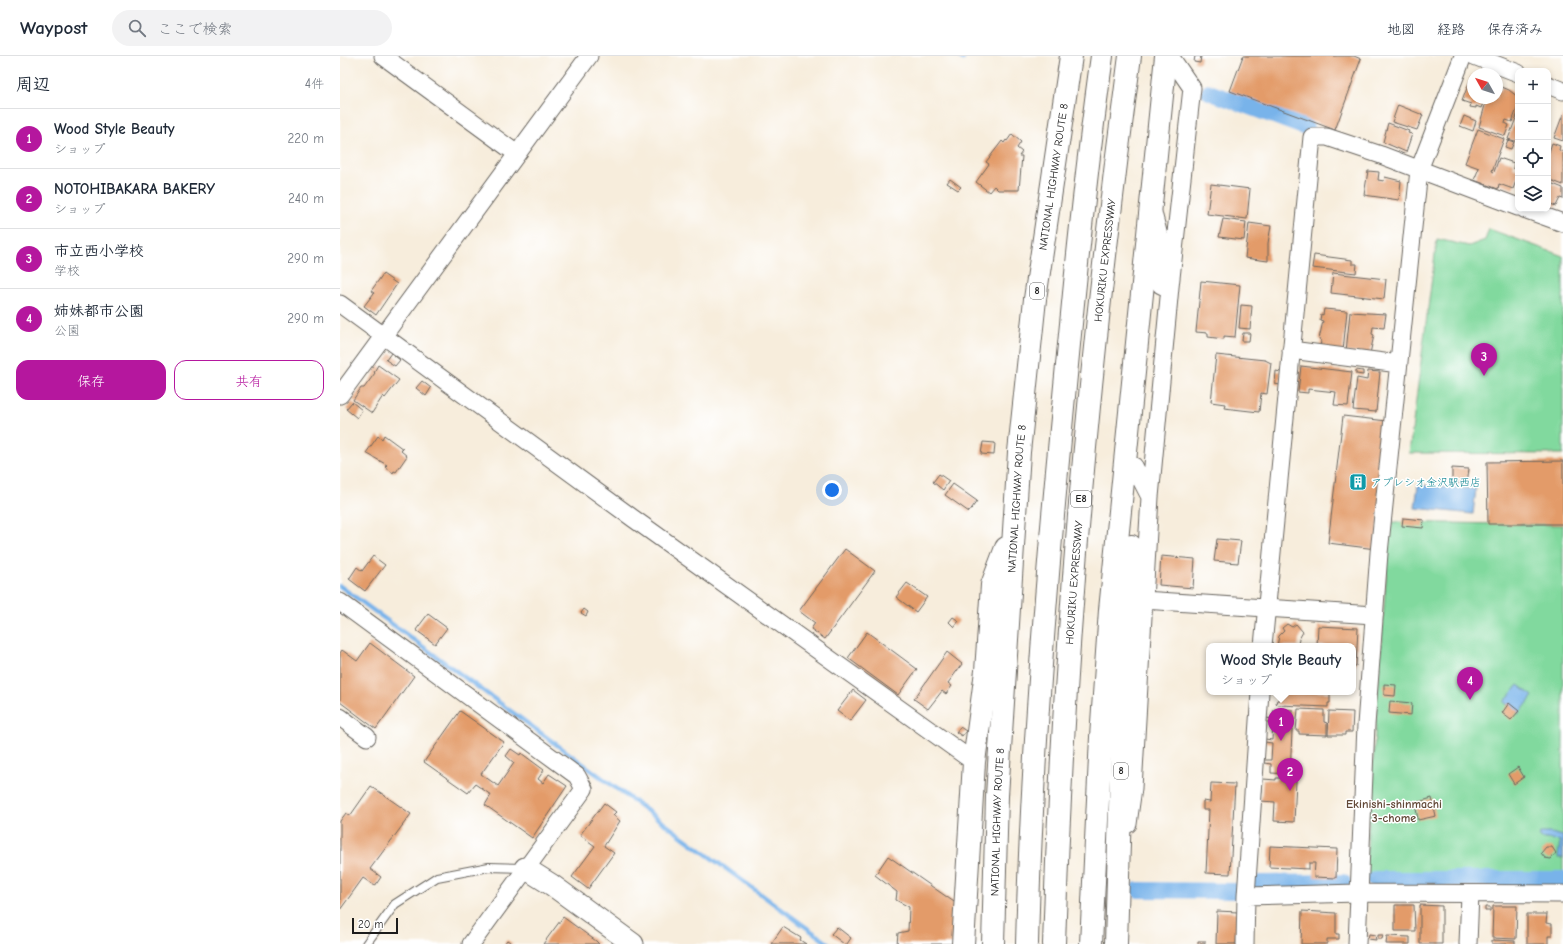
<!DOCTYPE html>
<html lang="ja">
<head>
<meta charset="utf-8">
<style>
  body { margin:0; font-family:"Comic Neue","Klee One",sans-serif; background:#f2f2f3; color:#1f2937 }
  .controls { position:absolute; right:12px; top:12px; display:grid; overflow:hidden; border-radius:8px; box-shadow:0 2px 6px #0003 }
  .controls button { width:36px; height:36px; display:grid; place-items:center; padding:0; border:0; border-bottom:1px solid #e0e1e3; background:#fff; color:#1f2937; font:20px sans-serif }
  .compass { position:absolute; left:1127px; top:12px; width:36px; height:36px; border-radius:50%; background:#fff; box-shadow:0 2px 6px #0003; rotate:309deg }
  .scale { position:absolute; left:12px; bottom:10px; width:46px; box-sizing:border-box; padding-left:4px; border:2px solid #1c1c1c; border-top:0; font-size:11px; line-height:14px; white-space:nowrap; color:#1c1c1c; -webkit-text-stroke:3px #fff; paint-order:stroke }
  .you { position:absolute; left:492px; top:434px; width:14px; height:14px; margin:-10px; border:3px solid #fff; border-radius:50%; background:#1a73e8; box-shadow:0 0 0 6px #1a73e833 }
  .badge { display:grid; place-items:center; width:26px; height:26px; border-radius:50%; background:#b5179e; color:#fff; font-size:13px; font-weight:700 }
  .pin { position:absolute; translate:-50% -33px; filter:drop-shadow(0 1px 2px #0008) }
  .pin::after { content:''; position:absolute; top:21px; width:14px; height:12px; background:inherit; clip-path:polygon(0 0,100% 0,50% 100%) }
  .popup { position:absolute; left:866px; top:587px; width:150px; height:52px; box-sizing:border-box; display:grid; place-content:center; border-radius:8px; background:#fff; filter:drop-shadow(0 1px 3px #0005); font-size:13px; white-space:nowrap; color:#747a83 }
  .popup b { font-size:15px; color:#1f2937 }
  .popup::after { content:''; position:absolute; left:50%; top:100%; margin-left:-8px; border:8px solid transparent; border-top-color:#fff }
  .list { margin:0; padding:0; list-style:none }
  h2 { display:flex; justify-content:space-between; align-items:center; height:52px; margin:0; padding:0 16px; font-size:17px }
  h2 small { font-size:13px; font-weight:400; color:#747a83 }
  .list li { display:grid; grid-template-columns:26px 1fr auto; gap:12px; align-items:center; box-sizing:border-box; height:60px; padding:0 16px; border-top:1px solid #e0e1e3 }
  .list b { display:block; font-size:15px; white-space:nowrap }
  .list p { margin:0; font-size:13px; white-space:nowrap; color:#747a83 }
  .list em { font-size:13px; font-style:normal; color:#747a83 }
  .actions { display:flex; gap:8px; padding:12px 16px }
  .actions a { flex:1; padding:9px 0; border:1px solid #b5179e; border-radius:12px; text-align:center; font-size:14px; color:#b5179e }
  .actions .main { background:#b5179e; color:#fff }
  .icon { flex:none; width:22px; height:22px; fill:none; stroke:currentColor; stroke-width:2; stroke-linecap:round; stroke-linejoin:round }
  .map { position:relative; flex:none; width:1223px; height:888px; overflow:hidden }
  header { display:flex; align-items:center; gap:24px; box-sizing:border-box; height:56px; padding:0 20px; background:#fff; border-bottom:1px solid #e0e1e3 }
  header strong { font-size:19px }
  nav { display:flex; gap:22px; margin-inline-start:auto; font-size:14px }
  .search { width:280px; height:36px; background:#f2f2f3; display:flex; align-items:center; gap:10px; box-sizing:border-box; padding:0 14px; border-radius:22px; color:#747a83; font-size:15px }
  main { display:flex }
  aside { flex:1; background:#fff }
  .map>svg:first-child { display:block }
</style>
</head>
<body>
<header>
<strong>Waypost</strong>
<div class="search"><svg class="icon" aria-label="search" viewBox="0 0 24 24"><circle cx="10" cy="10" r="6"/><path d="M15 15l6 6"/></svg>ここで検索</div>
<nav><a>地図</a><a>経路</a><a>保存済み</a></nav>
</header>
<main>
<aside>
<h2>周辺<small>4件</small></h2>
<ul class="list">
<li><span class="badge">1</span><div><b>Wood Style Beauty</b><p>ショップ</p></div><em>220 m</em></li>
<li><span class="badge">2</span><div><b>NOTOHIBAKARA BAKERY</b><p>ショップ</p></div><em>240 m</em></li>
<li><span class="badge">3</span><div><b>市立西小学校</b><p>学校</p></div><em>290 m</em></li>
<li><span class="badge">4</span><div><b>姉妹都市公園</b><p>公園</p></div><em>290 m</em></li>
</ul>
<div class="actions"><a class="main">保存</a><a>共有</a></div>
</aside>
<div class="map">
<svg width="1223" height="888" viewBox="0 0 1223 888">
  <rect width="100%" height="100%" fill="#fff"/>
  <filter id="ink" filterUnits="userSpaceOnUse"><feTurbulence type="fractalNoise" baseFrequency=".025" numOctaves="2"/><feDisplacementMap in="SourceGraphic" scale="8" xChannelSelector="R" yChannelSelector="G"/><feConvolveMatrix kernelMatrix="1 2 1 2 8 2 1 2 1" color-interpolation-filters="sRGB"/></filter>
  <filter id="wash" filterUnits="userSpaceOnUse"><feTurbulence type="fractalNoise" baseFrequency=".012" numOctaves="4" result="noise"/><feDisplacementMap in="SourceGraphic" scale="16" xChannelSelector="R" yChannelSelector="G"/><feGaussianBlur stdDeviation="0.9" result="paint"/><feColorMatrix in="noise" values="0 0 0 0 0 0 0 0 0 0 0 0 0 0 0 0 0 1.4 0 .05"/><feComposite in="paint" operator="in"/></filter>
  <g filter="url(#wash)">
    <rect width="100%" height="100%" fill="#f7eddc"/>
    <!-- green -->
    <path fill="#81d99e" stroke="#4e7a5d" d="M1149,173L1223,200V398L1069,397L1097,183L1129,190L1145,184Z
      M1050,466L1223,469V820H1025Z"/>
    <!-- water -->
    <path fill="#78b3ea" stroke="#4a6883" d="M1078,429L1136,433L1133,458L1075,452Z
      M1178,629L1193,640L1179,658L1164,646Z
      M1200,777H1211L1223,780V802H1218L1220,785L1199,782Z"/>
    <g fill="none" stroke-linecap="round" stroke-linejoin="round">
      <!-- stream -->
      <path stroke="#78b3ea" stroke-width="4.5" d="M618,0L623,3
        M0,530L489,888"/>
      <!-- canal -->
      <path stroke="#78b3ea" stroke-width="16" d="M869,36L966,72
        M1034,823H1223
        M919,827L1003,826
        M798,834L901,835"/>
    </g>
    <g id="blocks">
      <!-- building -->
      <path fill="#e39b69" d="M855,0H861L860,7L854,6Z
        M903,0H1014L1021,3L995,74L890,35Z
        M1132,19L1133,20V42H1145L1141,52L1136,50V52L1130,51L1131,48L1122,45Z
        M1162,31L1169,34L1178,41V50L1172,66L1166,64L1165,67L1169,69L1165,80L1139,71L1147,42H1157V34L1160,35Z
        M1058,49L1083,59L1077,74L1052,66Z
        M1178,57V86L1168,83Z
        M1223,58V85L1214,82Z
        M1124,60L1136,65L1133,75L1120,70Z
        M1048,67L1069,75L1068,77L1072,78L1066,96L1043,86Z
        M1138,73L1164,83L1152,115L1154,116L1159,102L1174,107L1173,112L1178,114V120L1173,133L1159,128L1158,133L1134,124L1139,112L1125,107Z
        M672,78L681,86L677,92L682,96L679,100H682L679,134H658L654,130L649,136L636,126L649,108L646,106L662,85L664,87L666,84L667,85Z
        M1168,84L1174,86L1171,93L1165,91Z
        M1212,87L1220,90L1219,94L1223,96V129L1208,123V99Z
        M1028,115L1039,116L1038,124L1044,125L1045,121L1061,125L1059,144L1024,139Z
        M610,123L621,131L618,134L607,127Z
        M1208,126L1223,132V143L1220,142L1216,150L1208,147Z
        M871,128L910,133L907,163L867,158Z
        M883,163L906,166L904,184L879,181Z
        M909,167L931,170L928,187V205L905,202Z
        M974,199L1012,204V208H1017L1016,217L972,212Z
        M993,217L1046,223L1044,243L991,237Z
        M43,218L57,228L36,259L24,250L34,237L31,235Z
        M861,225L900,229L895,281L884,280V283L868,281V277L856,276Z
        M901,249L912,250L910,273L899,272Z
        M984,253L1007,255L1003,295L980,293L981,284L979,283L983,265L980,264L981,258L983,259Z
        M1010,256L1046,258L1044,272L1033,271L1032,278L1034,279L1030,298L1006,296Z
        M903,277H910L909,285H902Z
        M51,297L60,304L55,310L46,304Z
        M876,299L925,304L931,307L927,338L921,337L919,356L884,352L885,348L871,346Z
        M38,309L59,324L45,342L43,340L32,357L13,344L21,332H24L35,317L34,316Z
        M961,310L1012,316L1008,350L994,349L996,336L968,333V337L958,336Z
        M1016,314L1023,315V319L1016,318Z
        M936,315L941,316L940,329L935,328Z
        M1028,315L1040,316L1036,356L1013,354L1017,322L1027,324Z
        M82,325L91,332L86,340L76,332Z
        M12,346L22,354L17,362L6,353Z
        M1003,360L1047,365L1036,493L988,487Z
        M44,379L63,393L61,395L67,400L56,416L54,415L53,417L45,411L47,409L26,397L38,380L42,383Z
        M643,386L655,387L654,399L641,398Z
        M1223,405V468H1148L1147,406Z
        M1112,412L1129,413L1127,429L1115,426L1116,424H1112Z
        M599,418L609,425L603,434L593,426Z
        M613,428L637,445L629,456L605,439Z
        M1063,462L1084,464L1083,472L1062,470Z
        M877,483L901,485L898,507L874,505Z
        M505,493L535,515L485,583L471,573L475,567L459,555Z
        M33,500L45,509L25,535L9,523L17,511L22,515Z
        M821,500L855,503L853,532L819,529Z
        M567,527L587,541L576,556L556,541Z
        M244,553L248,556L246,560L241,557Z
        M88,558L107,572L95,588L76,574Z
        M613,561L619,565L614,571L609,566Z
        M947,568L952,571L956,568L963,576L959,583L958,590H937L939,580L944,575L942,572Z
        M978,570L1018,572L1016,610H1013V590H977Z
        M527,576L577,613L558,639L508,602Z
        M30,587L74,620L36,673L0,646V597L2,594L17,605Z
        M607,596L622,608L608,627L612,630L606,638L602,635L588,653L574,643Z
        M1044,628L1056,629L1055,640L1044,639Z
        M513,634L526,644L510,665L497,655Z
        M939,636H990V647H988V651L938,649L936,647L937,644H939Z
        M1050,645L1072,647L1071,659L1049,657Z
        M1169,647L1179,655L1171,664L1162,657Z
        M934,653L953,654L950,718L931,717V708L924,707V704H931L932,687L925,686V683L932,684L933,666H926V662L933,663Z
        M958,653L984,654V666L987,667V679L959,678V675H956Z
        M120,655L164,686L141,718L158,730L174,707L166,700L171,693L180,699L181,697L204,714L198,723L203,727L209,718L227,730L192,782L145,749L151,739L135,728L128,737L84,706Z
        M989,655L1013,656L1012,676H1005V679H988Z
        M620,671L626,675L622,680L616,676Z
        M1178,711L1184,721L1174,728L1168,718Z
        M936,722H952V725H956L954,766L934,765L935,746L921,745L923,723L936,724Z
        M871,727L895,728L890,818L866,817L869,754H863V745L870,746Z
        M31,730L71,758L30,813L41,821L35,830L23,822L0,854V765L6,757L10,760Z
        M1092,742L1096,760L1078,764L1075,747Z
        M264,747L276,756L273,759L280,765L264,790L274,797L248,833L232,821L255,790L240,779Z
        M930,790L997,793L996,822L974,821L975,807H969V813L929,811Z
        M1206,791H1212L1216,797L1211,803L1205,802L1201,797Z
        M548,800L617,848L615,888H557L558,877L568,875L569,851L556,844L557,836L535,819Z
        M1055,849H1074L1075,875H1055Z
        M1080,849L1102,850V888H1080Z
        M1153,850H1177L1176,883L1152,882Z
        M1145,851H1150V855H1145Z
        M877,855L898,856L896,888H876Z
        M962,855L996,857V878H999V883H987V888H961Z
        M1187,858H1207L1206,867L1212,868V880H1208V888H1187Z
        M223,861L256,885L259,888H203Z
        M443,871L461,882L460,884L466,888H431Z
        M497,871L511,882L507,888H504L491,878Z
        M1029,878L1035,879L1036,884L1028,883Z
        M1038,879H1043L1042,883H1038Z
        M1047,880L1070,881V888H1046Z
        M167,884L173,888H164Z
        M1152,884L1175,885V888H1152Z
        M858,885H865V888H858Z"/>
    </g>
  </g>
  <g filter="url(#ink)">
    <use href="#blocks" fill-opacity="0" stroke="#69655f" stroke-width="1"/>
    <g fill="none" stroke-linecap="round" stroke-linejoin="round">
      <defs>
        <path id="service" d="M26,888L55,848L97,821L149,811L184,812"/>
        <path id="minor" d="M43,0L177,98
          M1134,0L1178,17
          M1208,29L1223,35
          M1184,153L1223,167
          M813,157L819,180L821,229L823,230
          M0,248L294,463L634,706
          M951,294L1059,308
          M0,339L249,0
          M794,410L810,441
          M803,544L1034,559
          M0,546L237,720L244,733L131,888
          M923,590L972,81H987L1041,99L1178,151
          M0,661L27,681
          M788,768L793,732L810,441L830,231L852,32L830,0
          M906,840L1018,837L1223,838
          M905,888L906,840L920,636
          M1017,888L1026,669L1039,497L1079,114L1123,0
          M1128,888L1130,838"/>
        <path id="tertiary" d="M185,812L212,829L293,888"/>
        <g id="trunk">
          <path d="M623,888L634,706L646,615L652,529L666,492"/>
          <path id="s1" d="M653,888L657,740L679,396L695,243L731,0"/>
          <path d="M751,888L761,681L770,554L826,0"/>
          <path d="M776,888L785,583L791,490"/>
        </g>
        <g id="motorway">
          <path d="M687,888C691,720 704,551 720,383C732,255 744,127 762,0"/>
          <path id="s2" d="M714,888C723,591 750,294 790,0"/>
        </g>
      </defs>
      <!-- service casing -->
      <use href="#service" stroke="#69655f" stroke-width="10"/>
      <!-- minor casing -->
      <use href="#minor" stroke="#69655f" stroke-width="19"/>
      <!-- tertiary casing -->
      <use href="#tertiary" stroke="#69655f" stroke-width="23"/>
      <!-- trunk casing -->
      <use href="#trunk" stroke="#69655f" stroke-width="24"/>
      <!-- motorway casing -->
      <use href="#motorway" stroke="#69655f" stroke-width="24"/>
      <!-- service -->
      <use href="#service" stroke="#fff" stroke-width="8"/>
      <!-- minor -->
      <use href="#minor" stroke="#fff" stroke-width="17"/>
      <!-- tertiary -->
      <use href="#tertiary" stroke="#fff" stroke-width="21"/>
      <!-- trunk -->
      <use href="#trunk" stroke="#fff" stroke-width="22"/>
      <!-- motorway -->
      <use href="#motorway" stroke="#fff" stroke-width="22"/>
    </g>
  </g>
  <!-- icons -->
  <defs>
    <symbol id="building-square" viewBox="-11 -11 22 22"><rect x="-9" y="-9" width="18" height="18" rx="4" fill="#0f9aa8" stroke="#fff"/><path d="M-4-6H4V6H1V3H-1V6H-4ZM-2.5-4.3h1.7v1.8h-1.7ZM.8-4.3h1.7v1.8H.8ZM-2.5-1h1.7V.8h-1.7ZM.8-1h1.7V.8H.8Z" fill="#fff"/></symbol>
  </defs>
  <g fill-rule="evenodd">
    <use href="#building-square" x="1008" y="416" width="20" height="20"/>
  </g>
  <g text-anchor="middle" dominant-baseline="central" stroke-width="3" stroke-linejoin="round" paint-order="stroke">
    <!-- shield labels -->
    <g fill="#fff" stroke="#606060" stroke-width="1">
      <rect x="690" y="227" width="14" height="16" rx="3"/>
      <rect x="731" y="435" width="20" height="16" rx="3"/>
      <rect x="774" y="707" width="14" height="16" rx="3"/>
    </g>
    <g font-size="10" font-weight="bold" fill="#1c1c1c">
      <text x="697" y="235">8</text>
      <text x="741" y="443">E8</text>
      <text x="781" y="715">8</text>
    </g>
    <!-- street labels -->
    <g font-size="11" fill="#1c1c1c" stroke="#fff">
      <text stroke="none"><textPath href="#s1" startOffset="770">NATIONAL HIGHWAY ROUTE 8</textPath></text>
      <text stroke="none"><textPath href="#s2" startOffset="686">HOKURIKU EXPRESSWAY</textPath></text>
      <text stroke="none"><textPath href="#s1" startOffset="446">NATIONAL HIGHWAY ROUTE 8</textPath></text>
      <text stroke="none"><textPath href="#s2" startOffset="362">HOKURIKU EXPRESSWAY</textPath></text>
      <text stroke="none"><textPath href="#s1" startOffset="122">NATIONAL HIGHWAY ROUTE 8</textPath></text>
    </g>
    <!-- culture labels -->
    <g font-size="11" fill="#0d838f" stroke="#fff" text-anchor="start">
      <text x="1031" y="426">アプレシオ金沢駅西店</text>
    </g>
    <!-- neighbourhood labels -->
    <g font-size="12" font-weight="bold" fill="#624837" stroke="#fff">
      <text x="1054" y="748">Ekinishi-shinmachi<tspan x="1054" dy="14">3-chome</tspan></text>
    </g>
  </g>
</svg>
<div class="controls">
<button>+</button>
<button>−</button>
<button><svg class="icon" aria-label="locate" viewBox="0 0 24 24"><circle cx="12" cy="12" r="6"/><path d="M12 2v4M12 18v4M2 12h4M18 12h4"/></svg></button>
<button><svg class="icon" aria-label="layers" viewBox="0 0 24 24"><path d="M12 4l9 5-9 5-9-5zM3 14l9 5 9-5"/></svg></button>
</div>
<svg class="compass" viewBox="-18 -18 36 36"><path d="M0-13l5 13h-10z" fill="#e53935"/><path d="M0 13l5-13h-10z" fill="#747a83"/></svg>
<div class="scale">20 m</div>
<div class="you"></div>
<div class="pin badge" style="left:941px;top:685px">1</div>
<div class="popup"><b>Wood Style Beauty</b>ショップ</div>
<div class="pin badge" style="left:950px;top:735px">2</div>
<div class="pin badge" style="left:1144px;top:320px">3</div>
<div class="pin badge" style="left:1130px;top:644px">4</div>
</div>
</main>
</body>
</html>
